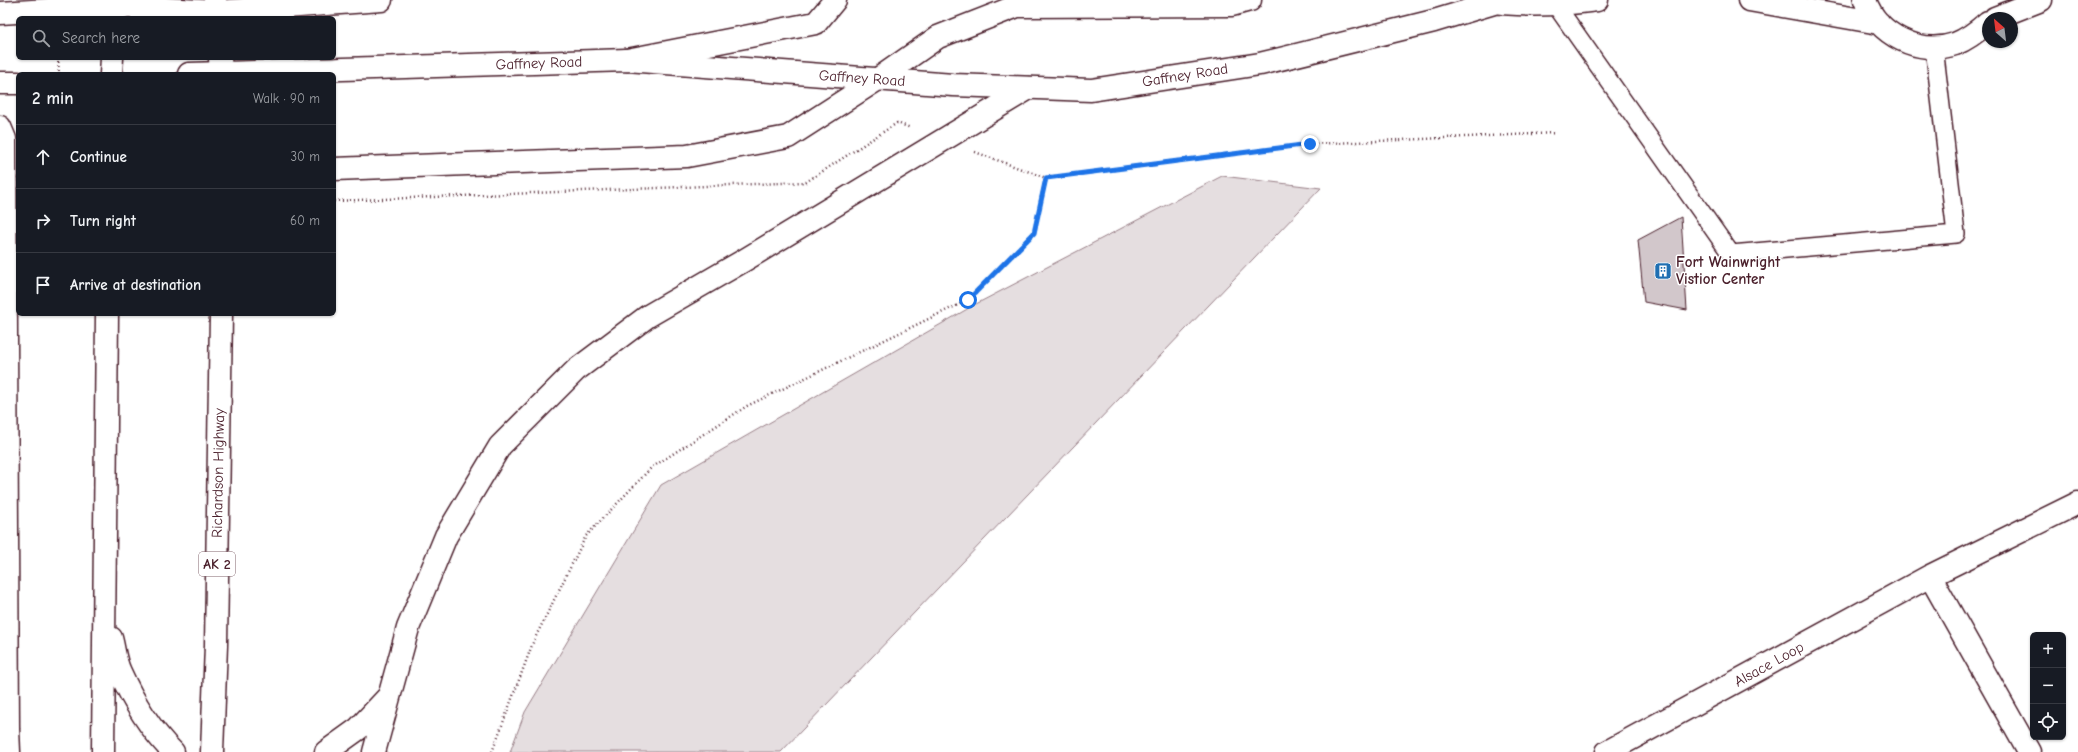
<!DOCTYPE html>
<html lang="en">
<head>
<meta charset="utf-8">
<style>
  body { margin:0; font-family:"Comic Neue",sans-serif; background:#20242c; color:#f1f3f6 }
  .controls { position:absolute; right:12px; bottom:12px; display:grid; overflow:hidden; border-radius:6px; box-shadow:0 1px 3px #0004 }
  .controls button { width:36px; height:36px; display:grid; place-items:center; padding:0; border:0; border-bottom:1px solid #363941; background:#171b24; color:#f1f3f6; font:20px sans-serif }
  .compass { position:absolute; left:1982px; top:12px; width:36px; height:36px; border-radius:50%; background:#171b24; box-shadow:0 1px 3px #0004; rotate:332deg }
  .stop { position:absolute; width:12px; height:12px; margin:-9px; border:3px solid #1a73e8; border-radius:50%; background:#fff }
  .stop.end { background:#1a73e8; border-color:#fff; box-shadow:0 1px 4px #0008 }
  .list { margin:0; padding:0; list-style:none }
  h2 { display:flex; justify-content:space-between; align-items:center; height:52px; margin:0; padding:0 16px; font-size:17px }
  h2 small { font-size:13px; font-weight:400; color:#9ea1a6 }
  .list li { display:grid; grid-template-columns:26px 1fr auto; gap:12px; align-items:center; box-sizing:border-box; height:64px; padding:0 16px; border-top:1px solid #363941 }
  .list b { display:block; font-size:15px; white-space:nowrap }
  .list em { font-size:13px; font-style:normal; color:#9ea1a6 }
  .icon { flex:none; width:22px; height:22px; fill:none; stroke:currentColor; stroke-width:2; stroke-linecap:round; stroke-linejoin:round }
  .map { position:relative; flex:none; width:2078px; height:752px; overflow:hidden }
  .search { position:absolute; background:#171b24; box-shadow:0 1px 3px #0004; left:16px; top:16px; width:320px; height:44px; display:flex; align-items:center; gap:10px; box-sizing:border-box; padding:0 14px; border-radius:6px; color:#9ea1a6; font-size:15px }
  .panel { position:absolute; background:#171b24; box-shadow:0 1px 3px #0004; left:16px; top:72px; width:320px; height:244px; border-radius:6px }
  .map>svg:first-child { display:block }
</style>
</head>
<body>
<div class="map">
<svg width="2078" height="752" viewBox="0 0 2078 752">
  <rect width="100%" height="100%" fill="#fff"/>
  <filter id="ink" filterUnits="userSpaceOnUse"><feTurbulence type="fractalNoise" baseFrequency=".025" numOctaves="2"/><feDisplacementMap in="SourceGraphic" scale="8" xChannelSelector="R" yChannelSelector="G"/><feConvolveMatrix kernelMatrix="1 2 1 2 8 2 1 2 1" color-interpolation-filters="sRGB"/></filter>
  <g filter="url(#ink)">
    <!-- green -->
    <path fill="#e5dee0" stroke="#987e86" d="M1222,176L1321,188L781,752H510L525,712L661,485L976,304Z"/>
    <!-- building -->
    <path fill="#d2c7cb" stroke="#4a1f2b" d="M1681,217L1687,310L1644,302L1638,240Z"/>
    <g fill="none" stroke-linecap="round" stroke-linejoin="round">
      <defs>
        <path id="service" d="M1555,4L1731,254L1956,234L1934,47"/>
        <path id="minor" d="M1930,576L2029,752
          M1607,752L1930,576L2078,503"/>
        <path id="secondary" d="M1481,0C1518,7 1559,5 1597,0
          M1749,0L1879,23
          M1865,0C1877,35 1920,56 1955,44C1968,39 1978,31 1988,22
          M216,12L381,0
          M1995,18L2041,0
          M221,73L627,60L953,85L1091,90L1260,64L1434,21L1494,3"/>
        <path id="primary" d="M0,13L114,6L216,12
          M189,74L221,73
          M0,83H18"/>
        <path id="trunk" d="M215,0L217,18
          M114,18V0
          M220,58L221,74
          M627,60L816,23L835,0
          M111,74L112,58
          M0,127L5,139L8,729L9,752
          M334,169L687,156L788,137L878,79L938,37L1017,6L1232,5L1250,0
          M111,638C114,649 115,662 120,672C133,701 151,730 173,752
          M103,752L107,314
          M212,752L216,645L221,314
          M326,752L358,729L388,697
          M374,752L408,628L446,536L500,446L576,370L648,316L743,261L1029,88"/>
      </defs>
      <!-- service casing -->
      <use href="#service" stroke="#4a1f2b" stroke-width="20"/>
      <!-- minor casing -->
      <use href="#minor" stroke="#4a1f2b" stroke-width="25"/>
      <!-- secondary casing -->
      <use href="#secondary" stroke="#4a1f2b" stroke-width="25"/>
      <!-- primary casing -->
      <use href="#primary" stroke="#4a1f2b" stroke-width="25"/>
      <!-- trunk casing -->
      <use href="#trunk" stroke="#4a1f2b" stroke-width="25"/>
      <!-- path -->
      <path stroke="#4a1f2b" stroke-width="2.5" stroke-dasharray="1 3" stroke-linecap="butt" d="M58,58L59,74
        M975,152L1046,178L1310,144L1556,133
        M334,201L806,182L897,123L911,128
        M492,752L534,640L586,536L651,468L747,406L968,300L1034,233L1046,178"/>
      <!-- service -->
      <use href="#service" stroke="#fff" stroke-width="17"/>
      <!-- minor -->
      <use href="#minor" stroke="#fff" stroke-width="22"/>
      <!-- secondary -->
      <use href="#secondary" stroke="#fff" stroke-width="22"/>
      <!-- primary -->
      <use href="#primary" stroke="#fff" stroke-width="22"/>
      <!-- trunk -->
      <use href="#trunk" stroke="#fff" stroke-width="22"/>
    </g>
  </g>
  <g fill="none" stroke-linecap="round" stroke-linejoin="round" filter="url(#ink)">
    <!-- route -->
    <path stroke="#1a73e8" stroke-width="5" d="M968,300L1034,233L1046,178L1310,144"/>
  </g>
  <!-- icons -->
  <defs>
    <symbol id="building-square" viewBox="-11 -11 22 22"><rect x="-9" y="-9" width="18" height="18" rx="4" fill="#1f6fb2" stroke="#fff"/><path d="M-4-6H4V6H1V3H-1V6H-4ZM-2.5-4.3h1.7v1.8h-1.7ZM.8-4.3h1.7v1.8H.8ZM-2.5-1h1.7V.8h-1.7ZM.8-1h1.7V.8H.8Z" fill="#fff"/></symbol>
  </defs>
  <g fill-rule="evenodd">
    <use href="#building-square" x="1653" y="261" width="20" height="20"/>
  </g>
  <g text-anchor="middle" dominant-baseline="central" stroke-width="3" stroke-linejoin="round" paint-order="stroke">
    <!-- shield labels -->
    <rect fill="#fff" stroke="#80626b" stroke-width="1" x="199" y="552" width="36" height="24" rx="3"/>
    <g font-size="14" font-weight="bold" fill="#4a1f2b">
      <text x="217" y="564">AK 2</text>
    </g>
    <!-- street labels -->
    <g font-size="15" fill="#4a1f2b" stroke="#fff">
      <text transform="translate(539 63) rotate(-2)">Gaffney Road</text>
      <text transform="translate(1185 75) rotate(-9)">Gaffney Road</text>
      <text transform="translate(862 78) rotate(4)">Gaffney Road</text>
      <text transform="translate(218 473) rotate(-89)">Richardson Highway</text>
      <text transform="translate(1769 664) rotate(-29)">Alsace Loop</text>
    </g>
    <!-- poi labels -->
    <g font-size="15" font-weight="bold" fill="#4a1f2b" stroke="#fff" text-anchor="start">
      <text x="1676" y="262">Fort Wainwright<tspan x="1676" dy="17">Vistior Center</tspan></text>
    </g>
  </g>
</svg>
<div class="controls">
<button>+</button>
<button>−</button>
<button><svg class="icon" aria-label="locate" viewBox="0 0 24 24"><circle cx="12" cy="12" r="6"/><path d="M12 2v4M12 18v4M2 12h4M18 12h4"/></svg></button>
</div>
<svg class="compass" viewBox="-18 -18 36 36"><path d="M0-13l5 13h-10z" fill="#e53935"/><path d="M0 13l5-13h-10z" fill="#9ea1a6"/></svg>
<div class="stop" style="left:968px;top:300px"></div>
<div class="stop end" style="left:1310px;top:144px"></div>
<div class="search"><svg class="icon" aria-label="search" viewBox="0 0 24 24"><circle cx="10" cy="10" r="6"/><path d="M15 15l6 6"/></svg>Search here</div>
<section class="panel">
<h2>2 min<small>Walk · 90 m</small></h2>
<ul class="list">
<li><svg class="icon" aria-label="ahead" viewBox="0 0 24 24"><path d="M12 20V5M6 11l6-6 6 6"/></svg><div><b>Continue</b></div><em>30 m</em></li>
<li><svg class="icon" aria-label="right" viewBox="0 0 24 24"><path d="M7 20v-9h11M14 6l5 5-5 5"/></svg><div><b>Turn right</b></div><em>60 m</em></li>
<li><svg class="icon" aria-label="arrive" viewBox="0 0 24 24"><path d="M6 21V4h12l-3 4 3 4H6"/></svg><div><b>Arrive at destination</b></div></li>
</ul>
</section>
</div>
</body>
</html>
